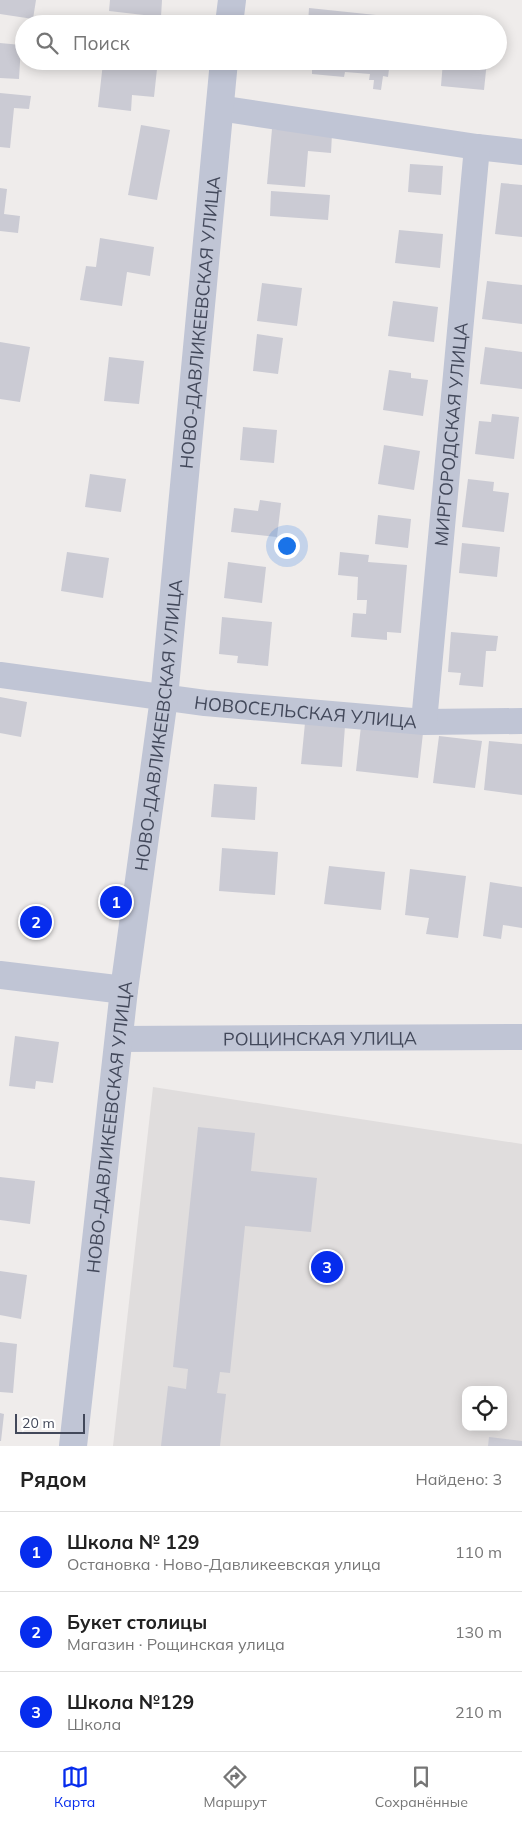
<!DOCTYPE html>
<html lang="ru">
<head>
<meta charset="utf-8">
<style>
  body { margin:0; font-family:Mulish,sans-serif; background:#f6f6f6; color:#222 }
  .controls { position:absolute; right:15px; bottom:15px; display:grid; overflow:hidden; border-radius:10px; box-shadow:0 2px 12px #0003 }
  .controls button { width:45px; height:45px; display:grid; place-items:center; padding:0; border:0; border-bottom:1px solid #e0e0e0; background:#fff; color:#222; font:25px sans-serif }
  .scale { position:absolute; left:15px; bottom:12px; width:70px; box-sizing:border-box; padding-left:5px; border:2px solid #42485a; border-top:0; font-size:14px; line-height:18px; white-space:nowrap; color:#42485a; -webkit-text-stroke:4px #fff; paint-order:stroke }
  .you { position:absolute; left:286px; top:545px; width:18px; height:18px; margin:-12px; border:4px solid #fff; border-radius:50%; background:#1a73e8; box-shadow:0 0 0 8px #1a73e833 }
  .badge { display:grid; place-items:center; width:32px; height:32px; border-radius:50%; background:#062ced; color:#fff; font-size:16px; font-weight:700 }
  .pin { position:absolute; translate:-50% -50%; border:2px solid #fff; box-shadow:0 1px 5px #0006 }
  .list { margin:0; padding:0; list-style:none }
  h2 { display:flex; justify-content:space-between; align-items:center; height:65px; margin:0; padding:0 20px; font-size:21px }
  h2 small { font-size:16px; font-weight:400; color:#767676 }
  .list li { display:grid; grid-template-columns:32px 1fr auto; gap:15px; align-items:center; box-sizing:border-box; height:80px; padding:0 20px; border-top:1px solid #e0e0e0 }
  .list b { display:block; font-size:19px; white-space:nowrap }
  .list p { margin:0; font-size:16px; white-space:nowrap; color:#767676 }
  .list em { font-size:16px; font-style:normal; color:#767676 }
  .icon { flex:none; width:28px; height:28px; fill:none; stroke:currentColor; stroke-width:2; stroke-linecap:round; stroke-linejoin:round }
  .map { position:relative; flex:none; width:522px; height:1446px; overflow:hidden }
  .search { position:absolute; background:#fff; box-shadow:0 2px 12px #0003; left:15px; right:15px; top:15px; height:55px; display:flex; align-items:center; gap:12px; box-sizing:border-box; padding:0 18px; border-radius:28px; color:#767676; font-size:19px }
  .sheet { height:305px; background:#fff }
  nav { display:flex; justify-content:space-around; align-items:center; box-sizing:border-box; height:70px; border-top:1px solid #e0e0e0; background:#fff; font-size:14px; color:#767676 }
  nav a { display:grid; justify-items:center; gap:2px }
  nav .on { color:#062ced }
  .map>svg:first-child { display:block }
</style>
</head>
<body>
<div class="map">
<svg width="522" height="1446" viewBox="0 0 522 1446">
  <rect width="100%" height="100%" fill="#efeceb"/>
  <!-- education -->
  <path fill="#e0dddd" fill-rule="evenodd" d="M153,1087L522,1144V1446H113ZM466,1390H503V1427H466Z"/>
  <!-- building -->
  <path fill="#cbcbd4" d="M0,0H36L33,19L0,14Z
    M110,0H162L161,17L109,11Z
    M309,8L395,17L394,24H308Z
    M0,43L21,45L19,79L0,78Z
    M304,61H390L388,77L383,76L381,90L373,89L374,80H369L370,74L345,72L344,77L312,74V68L303,67Z
    M443,61H487L484,90L441,86Z
    M103,63L157,69L154,97L132,95L131,111L98,107Z
    M0,93L31,96L29,109L14,108L10,148L0,147Z
    M141,125L170,130L157,200L128,195Z
    M272,129L332,134L331,153L308,151L305,187L267,184Z
    M410,164L443,166L441,195L408,192Z
    M501,183L522,185V237L495,234Z
    M0,188L7,189L4,214L20,216L18,233L0,231Z
    M271,191L330,195L328,220L270,216Z
    M399,230L443,234L440,268L395,263Z
    M100,238L154,247L150,276L127,272L122,306L80,300L86,266L96,267Z
    M487,281L522,285V324L482,319Z
    M262,283L302,288L297,326L257,321Z
    M393,301L438,307L434,342L388,336Z
    M257,334L283,338L278,374L253,371Z
    M0,342L30,347L20,402L0,399Z
    M485,347L522,352V389L480,384Z
    M109,357L144,361L139,404L104,401Z
    M389,370L411,373V378L428,380L423,416L383,410Z
    M492,414L519,417L514,459L475,454L479,421L491,422Z
    M243,427L277,430L274,463L240,460Z
    M384,445L420,451L414,490L378,484Z
    M90,474L126,479L121,512L85,507Z
    M468,479L494,482L493,491L509,493L504,532L462,527Z
    M260,500L281,503L277,537L231,532L234,508L258,511Z
    M378,515L411,519L408,548L375,544Z
    M462,543L500,547L497,577L459,573Z
    M67,552L109,558L103,598L61,591Z
    M340,552L369,555L368,562L407,565L401,633L387,632V640L351,637L353,613L366,614L367,600H357L358,577L338,575Z
    M228,562L266,567L262,603L224,598Z
    M222,617L272,622L268,666L237,663L238,656L219,654Z
    M451,632L498,636L496,651H486L483,687L459,685L461,673L448,672Z
    M0,697L27,702L21,737L0,733Z
    M305,723L345,726L342,767L301,764Z
    M361,726L423,733L418,778L356,771Z
    M439,736L482,741L475,788L433,783Z
    M489,741L522,744V795L484,790Z
    M214,784L257,787L255,820L211,817Z
    M222,848L278,852L275,895L219,891Z
    M329,866L385,872L381,910L324,904Z
    M410,869L466,876L458,938L426,934L429,918L405,915Z
    M490,882L522,887V928L503,925L501,939L483,936Z
    M43,912L48,923L29,932L23,920Z
    M15,1036L59,1042L53,1083L36,1081L35,1089L9,1086Z
    M198,1127L255,1133L251,1171L317,1178L311,1232L245,1226L230,1373L220,1372L217,1393L226,1394L220,1446H161L168,1386L186,1389L188,1369L173,1367Z
    M0,1177L35,1181L30,1224L0,1220Z
    M0,1271L27,1275L21,1319L0,1315Z
    M0,1342L17,1344L13,1393L0,1392Z
    M0,1413L4,1414L1,1441H0Z
    M489,1437L522,1441V1446H488Z"/>
  <g fill="none" stroke-linecap="round" stroke-linejoin="round">
    <!-- minor -->
    <g stroke="#c0c5d5" stroke-width="26">
      <path d="M219,108L477,147L522,152"/>
      <path id="s1" d="M0,675L205,703L424,722L522,721"/>
      <path id="s2" d="M424,722L477,147"/>
      <path id="s3" d="M118,1039L522,1037"/>
    </g>
    <!-- tertiary -->
    <g stroke="#c0c5d5" stroke-width="28">
      <path d="M229,24L232,0"/>
      <path d="M0,975L124,990"/>
      <path id="s4" d="M73,1446L124,990L164,698L224,61"/>
    </g>
  </g>
  <g text-anchor="middle" dominant-baseline="central" stroke-width="4" stroke-linejoin="round" paint-order="stroke">
    <!-- street labels -->
    <g font-size="18" fill="#42485a" stroke="#fff">
      <text stroke="none"><textPath href="#s4" startOffset="1131">НОВО-ДАВЛИКЕЕВСКАЯ УЛИЦА</textPath></text>
      <text stroke="none"><textPath href="#s2" startOffset="289">МИРГОРОДСКАЯ УЛИЦА</textPath></text>
      <text stroke="none"><textPath href="#s1" startOffset="308">НОВОСЕЛЬСКАЯ УЛИЦА</textPath></text>
      <text stroke="none"><textPath href="#s4" startOffset="726">НОВО-ДАВЛИКЕЕВСКАЯ УЛИЦА</textPath></text>
      <text stroke="none"><textPath href="#s3" startOffset="202">РОЩИНСКАЯ УЛИЦА</textPath></text>
      <text stroke="none"><textPath href="#s4" startOffset="321">НОВО-ДАВЛИКЕЕВСКАЯ УЛИЦА</textPath></text>
    </g>
  </g>
</svg>
<div class="controls">
<button><svg class="icon" aria-label="locate" viewBox="0 0 24 24"><circle cx="12" cy="12" r="6"/><path d="M12 2v4M12 18v4M2 12h4M18 12h4"/></svg></button>
</div>
<div class="scale">20 m</div>
<div class="you"></div>
<div class="pin badge" style="left:116px;top:902px">1</div>
<div class="pin badge" style="left:36px;top:922px">2</div>
<div class="pin badge" style="left:327px;top:1267px">3</div>
<div class="search"><svg class="icon" aria-label="search" viewBox="0 0 24 24"><circle cx="10" cy="10" r="6"/><path d="M15 15l6 6"/></svg>Поиск</div>
</div>
<section class="sheet">
<h2>Рядом<small>Найдено: 3</small></h2>
<ul class="list">
<li><span class="badge">1</span><div><b>Школа № 129</b><p>Остановка · Ново-Давликеевская улица</p></div><em>110 m</em></li>
<li><span class="badge">2</span><div><b>Букет столицы</b><p>Магазин · Рощинская улица</p></div><em>130 m</em></li>
<li><span class="badge">3</span><div><b>Школа №129</b><p>Школа</p></div><em>210 m</em></li>
</ul>
</section>
<nav>
<a class="on"><svg class="icon" aria-label="map" viewBox="0 0 24 24"><path d="M3 6l6-2 6 2 6-2v14l-6 2-6-2-6 2zM9 4v14M15 6v14"/></svg>Карта</a>
<a><svg class="icon" aria-label="directions" viewBox="0 0 24 24"><path d="M12 3l9 9-9 9-9-9zM9 14v-3h6M13 9l2 2-2 2"/></svg>Маршрут</a>
<a><svg class="icon" aria-label="saved" viewBox="0 0 24 24"><path d="M7 4h10v16l-5-4-5 4z"/></svg>Сохранённые</a>
</nav>
</body>
</html>
